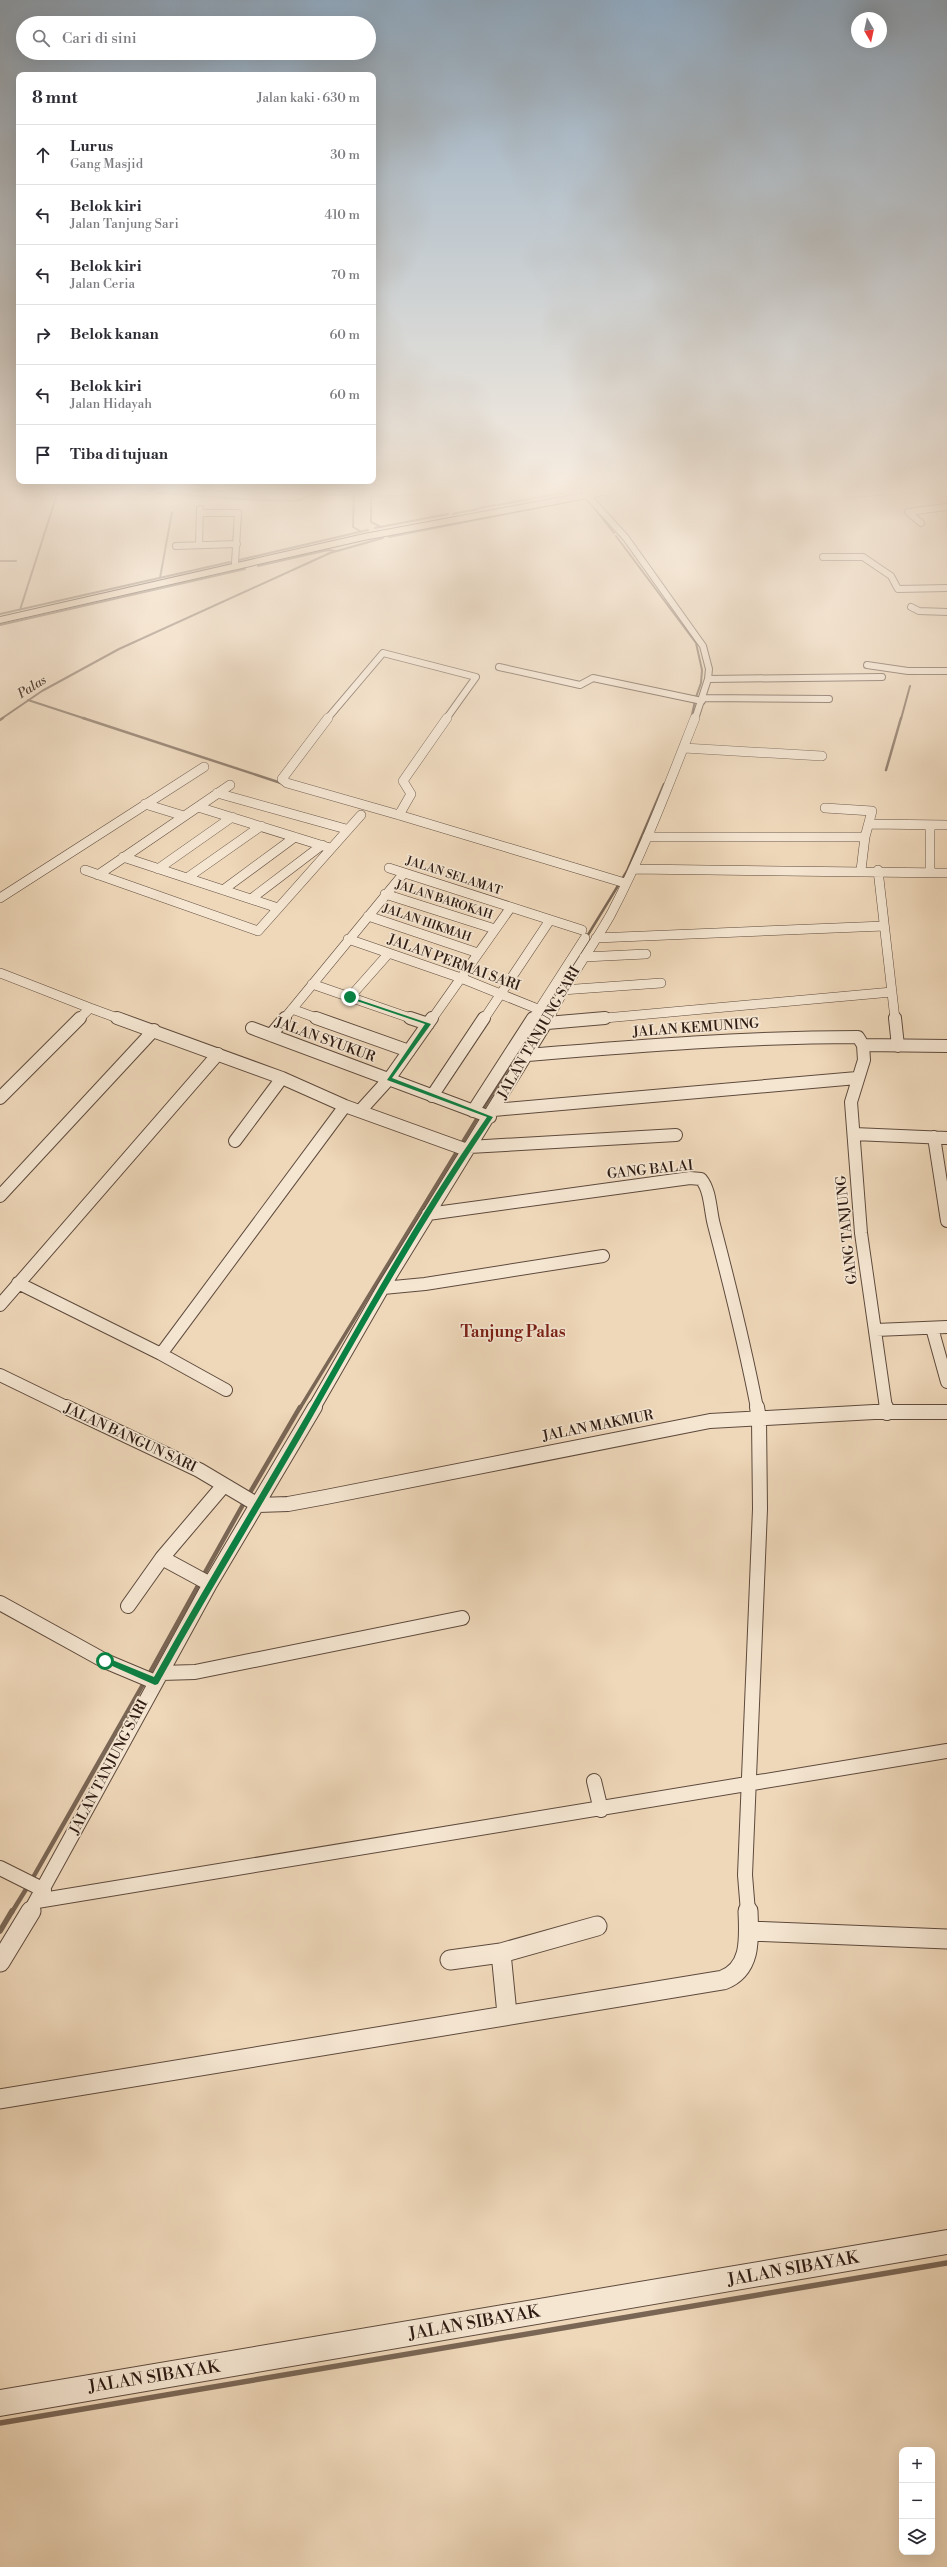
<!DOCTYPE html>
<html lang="id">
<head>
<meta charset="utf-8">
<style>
  body { margin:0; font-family:"Libre Bodoni",serif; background:#f7f7f7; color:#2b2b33 }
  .controls { position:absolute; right:12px; bottom:12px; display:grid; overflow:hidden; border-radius:8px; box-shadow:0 4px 16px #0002 }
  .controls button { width:36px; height:36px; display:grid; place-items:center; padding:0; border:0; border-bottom:1px solid #e1e1e2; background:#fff; color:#2b2b33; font:20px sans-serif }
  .compass { position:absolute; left:851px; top:12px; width:36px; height:36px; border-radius:50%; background:#fff; box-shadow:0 4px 16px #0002; rotate:171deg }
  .stop { position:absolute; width:12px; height:12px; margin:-9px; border:3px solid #0b8043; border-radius:50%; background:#fff }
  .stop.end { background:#0b8043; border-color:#fff; box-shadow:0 1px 4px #0008 }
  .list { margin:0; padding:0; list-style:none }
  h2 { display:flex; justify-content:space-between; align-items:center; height:52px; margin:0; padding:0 16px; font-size:17px }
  h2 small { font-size:13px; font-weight:400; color:#7c7c81 }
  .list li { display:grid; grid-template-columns:26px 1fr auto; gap:12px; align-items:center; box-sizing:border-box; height:60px; padding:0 16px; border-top:1px solid #e1e1e2 }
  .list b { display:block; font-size:15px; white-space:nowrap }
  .list p { margin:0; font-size:13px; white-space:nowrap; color:#7c7c81 }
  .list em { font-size:13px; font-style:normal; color:#7c7c81 }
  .icon { flex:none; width:22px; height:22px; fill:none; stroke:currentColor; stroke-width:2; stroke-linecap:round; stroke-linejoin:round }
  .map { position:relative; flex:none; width:947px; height:2567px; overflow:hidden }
  .search { position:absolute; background:#fff; box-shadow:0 4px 16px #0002; left:16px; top:16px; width:360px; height:44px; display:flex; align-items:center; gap:10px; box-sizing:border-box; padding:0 14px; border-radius:22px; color:#7c7c81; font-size:15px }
  .panel { position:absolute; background:#fff; box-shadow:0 4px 16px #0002; left:16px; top:72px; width:360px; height:412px; border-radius:8px }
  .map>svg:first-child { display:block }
</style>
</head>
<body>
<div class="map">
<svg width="947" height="2567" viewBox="0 0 947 2567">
  <rect width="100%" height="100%" fill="#efd8ba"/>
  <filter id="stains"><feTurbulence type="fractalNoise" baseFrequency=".005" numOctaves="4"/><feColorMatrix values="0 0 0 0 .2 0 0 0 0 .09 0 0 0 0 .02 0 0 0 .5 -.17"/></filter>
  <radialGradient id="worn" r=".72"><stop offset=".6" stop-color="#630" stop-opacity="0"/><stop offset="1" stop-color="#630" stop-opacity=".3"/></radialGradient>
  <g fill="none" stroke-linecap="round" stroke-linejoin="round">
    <!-- stream-far4 -->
    <path stroke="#7a6655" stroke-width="2" d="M142,488L159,493L257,500L297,501L311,495H348
      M354,488L353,527L360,531
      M371,488V522L381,527
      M586,488H589
      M371,496L451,494L450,488
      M498,505L583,489
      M480,508L495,505
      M595,509L614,533
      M453,514L478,509
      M375,528L448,514
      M616,536L696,643L702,670L701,683L696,697
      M389,537L567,502
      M239,560L368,530
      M0,561H16
      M258,566L328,550L335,551
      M160,578L172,512
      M20,610L59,488
      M0,614L230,562
      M0,625L245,569
      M28,700L86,719
      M1,719L42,691L119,649L330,553L383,538
      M691,719L695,701
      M901,719L910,686"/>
    <!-- stream-far3 -->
    <path stroke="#7a6655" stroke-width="2.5" d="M83,718L284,784
      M0,720L3,718
      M886,770L901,718
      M586,938L627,871L664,784"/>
    <!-- stream-far2 -->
    <path stroke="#7a6655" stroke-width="3.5" d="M300,1408L520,1048"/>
    <!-- stream-far1 -->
    <path stroke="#7a6655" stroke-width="4.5" d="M248,1496L300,1407
      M203,1576L245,1501
      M148,1676L200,1582
      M31,1881L145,1681
      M12,1912L28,1886"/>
    <!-- stream -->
    <path stroke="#7a6655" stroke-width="5.5" d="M0,1931L12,1911
      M0,2423L947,2263"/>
    <defs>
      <path id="minor-far4" d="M847,494L939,488
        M587,495L626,538L703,646L709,669L708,679L695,719
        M200,513H238L235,563L237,566
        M921,523L908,512L947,507
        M199,545L200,509
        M176,546L237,544
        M823,557H863L891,576L898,589L947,588
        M911,607L919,611L947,612
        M867,665L908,671H947
        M499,667L580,685L593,678L702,701
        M708,679L882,677
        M703,698L829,699
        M327,719L383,653L476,677L446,719"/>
      <path id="minor-far3" d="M328,718L282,779L287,783L399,815
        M684,748L822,756
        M217,793L346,829
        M145,804L184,816
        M198,807L330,848
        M825,808L872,811L865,837L861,870
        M399,815L625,883
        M399,815L411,794L403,781L447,718
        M870,824L947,825
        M930,825V872
        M647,837H865
        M123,857L278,908
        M389,868L582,930
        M158,869L232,817
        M633,869L947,873
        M85,870L258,931L361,815
        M878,870L895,1019
        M98,875L230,785
        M187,878L261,826
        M223,890L295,837
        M385,894L495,929
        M0,898L204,767
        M251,899L322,845
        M368,916L478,953
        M596,938L884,926
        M348,939L461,978L550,1014
        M584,957L646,954
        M0,973L90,1008
        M312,984L413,1019
        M562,990L661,983
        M350,997L389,953
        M292,1009L319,1019
        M79,1019L90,1008L120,1019
        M284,1019L404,873
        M432,1019L511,907
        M484,1019L550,920
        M533,1019L585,938
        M549,1019C566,981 591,950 611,914C644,851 669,784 695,718
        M594,1019L892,992"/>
      <path id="minor-far2" d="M117,1018L282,1078L345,1106L467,1150
        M316,1018L409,1051
        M410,1018L428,1024
        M895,1018L898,1046
        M547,1023L605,1018
        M252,1028L490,1117
        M271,1035L285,1018
        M863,1045L864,1060L851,1102L861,1233L886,1408
        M863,1045L947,1046
        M528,1055C638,1046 747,1037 858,1037L863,1045
        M432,1096L484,1018
        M0,1098L80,1018
        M494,1110L857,1078
        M360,1111L389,1079L432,1018
        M473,1111L533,1018
        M854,1134L947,1138
        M934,1137L947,1221
        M235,1141L282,1078
        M469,1147L676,1135
        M0,1196L154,1030
        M428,1214L690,1178L701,1179C711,1191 710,1211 714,1225C730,1286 745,1346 757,1408
        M18,1283L161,1354
        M383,1288L425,1284L603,1256
        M0,1305L218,1054
        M932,1328L947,1382
        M876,1330L947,1327
        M0,1375L68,1408
        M226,1390L161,1354L345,1106
        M314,1408L383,1288L549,1018"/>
      <path id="minor-far1" d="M66,1407L199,1470L258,1505L288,1504L326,1497L710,1421L874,1412H947
        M886,1407L887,1413
        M162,1558L224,1485
        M0,1603L105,1661L155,1682
        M128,1606L162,1558L210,1584
        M161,1673L195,1672L462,1618
        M594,1781L601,1810
        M0,1868L44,1890
        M37,1901L947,1751
        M30,1912L210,1584L315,1407
        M748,1912L745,1875L760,1509L759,1419L757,1407"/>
      <path id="minor" d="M749,1931L947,1939
        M450,1960L501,1953
        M0,1962L31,1911
        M507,2014L501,1953L597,1926
        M0,2099L723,1980C752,1969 749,1938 748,1911"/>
      <path id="tertiary" d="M947,2230V2254L0,2416V2390Z"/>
      <path id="primary" d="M611,488H630L625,491L364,540L0,623V617L364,534Z"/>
    </defs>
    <!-- minor-far4 casing -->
    <use href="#minor-far4" stroke="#5e4a3d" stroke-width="8"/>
    <!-- minor-far3 casing -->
    <use href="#minor-far3" stroke="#5e4a3d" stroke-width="10"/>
    <!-- minor-far2 casing -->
    <use href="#minor-far2" stroke="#5e4a3d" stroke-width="14"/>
    <!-- minor-far1 casing -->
    <use href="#minor-far1" stroke="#5e4a3d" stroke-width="16"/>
    <!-- minor casing -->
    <use href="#minor" stroke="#5e4a3d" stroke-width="21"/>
    <!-- tertiary casing -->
    <use href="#tertiary" stroke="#5e4a3d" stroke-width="2"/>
    <!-- primary casing -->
    <use href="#primary" stroke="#2e1b13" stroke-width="2"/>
    <!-- minor-far4 -->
    <use href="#minor-far4" stroke="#f5e6d2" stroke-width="6"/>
    <!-- minor-far3 -->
    <use href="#minor-far3" stroke="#f5e6d2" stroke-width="9"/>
    <!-- minor-far2 -->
    <use href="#minor-far2" stroke="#f5e6d2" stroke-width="12"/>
    <!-- minor-far1 -->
    <use href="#minor-far1" stroke="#f5e6d2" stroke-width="14"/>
    <!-- minor -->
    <use href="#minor" stroke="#f5e6d2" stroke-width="19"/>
    <!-- tertiary -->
    <use href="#tertiary" fill="#f5e6d2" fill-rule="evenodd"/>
    <!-- primary -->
    <use href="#primary" fill="#efd8ba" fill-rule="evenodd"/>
  </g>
  <!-- sky -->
  <linearGradient id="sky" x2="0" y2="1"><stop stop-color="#90a9bf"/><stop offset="0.58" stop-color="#f8ede0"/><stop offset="1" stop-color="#f8ede0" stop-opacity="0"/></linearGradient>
  <rect width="947" height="847" fill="url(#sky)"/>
  <!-- route -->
  <path fill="#0b8043" d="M348,996L431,1024L392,1078L493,1117C423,1220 362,1329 301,1437C253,1520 204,1601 158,1684L155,1685L101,1661L105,1657L154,1677C203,1589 256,1502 307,1414C364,1314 420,1212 487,1117L387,1080L425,1024L348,998Z"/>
  <g text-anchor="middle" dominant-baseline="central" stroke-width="3.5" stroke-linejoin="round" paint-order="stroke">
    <!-- far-street labels -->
    <g font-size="12" fill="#2e1b13" stroke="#f5e6d2">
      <text transform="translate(454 876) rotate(18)">JALAN SELAMAT</text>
      <text transform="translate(444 900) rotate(18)">JALAN BAROKAH</text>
      <text transform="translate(427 923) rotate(19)">JALAN HIKMAH</text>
    </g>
    <!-- far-water labels -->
    <g font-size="13" font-style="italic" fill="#5a473a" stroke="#f5e6d2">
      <text transform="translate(32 687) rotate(-32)">Palas</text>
    </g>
    <!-- street labels -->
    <g font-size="14" fill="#2e1b13" stroke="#f5e6d2">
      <text transform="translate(454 963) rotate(20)">JALAN PERMAI SARI</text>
      <text transform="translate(696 1028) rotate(-4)">JALAN KEMUNING</text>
      <text transform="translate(539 1033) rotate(-60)">JALAN TANJUNG SARI</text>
      <text transform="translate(325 1040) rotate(20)">JALAN SYUKUR</text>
      <text transform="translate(650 1170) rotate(-6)">GANG BALAI</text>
      <text transform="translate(847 1230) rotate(-96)">GANG TANJUNG</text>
      <text transform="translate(598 1426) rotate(-11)">JALAN MAKMUR</text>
      <text transform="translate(130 1438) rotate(25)">JALAN BANGUN SARI</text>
      <text transform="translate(109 1767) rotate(-62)">JALAN TANJUNG SARI</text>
    </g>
    <!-- quarter labels -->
    <g font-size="16" font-weight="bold" fill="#7a1f14" stroke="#f5e6d2">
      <text x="513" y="1332">Tanjung Palas</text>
    </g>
    <!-- near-street labels -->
    <g font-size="17" fill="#2e1b13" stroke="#f5e6d2">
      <text transform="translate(793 2269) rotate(-10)">JALAN SIBAYAK</text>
      <text transform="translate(474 2323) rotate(-10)">JALAN SIBAYAK</text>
      <text transform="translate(154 2377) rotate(-9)">JALAN SIBAYAK</text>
    </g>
  </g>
  <rect width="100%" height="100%" filter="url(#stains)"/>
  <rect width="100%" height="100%" fill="url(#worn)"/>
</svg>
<div class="controls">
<button>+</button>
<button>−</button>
<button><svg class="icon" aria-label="layers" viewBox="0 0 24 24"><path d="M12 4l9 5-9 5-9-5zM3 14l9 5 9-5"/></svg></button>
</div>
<svg class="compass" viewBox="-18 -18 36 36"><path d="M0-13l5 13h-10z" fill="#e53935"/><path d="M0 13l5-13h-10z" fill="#7c7c81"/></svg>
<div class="stop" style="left:105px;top:1661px"></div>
<div class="stop end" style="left:350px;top:997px"></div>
<div class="search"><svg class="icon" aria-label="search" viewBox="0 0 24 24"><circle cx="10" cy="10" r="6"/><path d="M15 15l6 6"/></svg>Cari di sini</div>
<section class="panel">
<h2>8 mnt<small>Jalan kaki · 630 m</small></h2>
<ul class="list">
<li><svg class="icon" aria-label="ahead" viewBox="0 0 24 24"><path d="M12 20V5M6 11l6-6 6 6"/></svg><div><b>Lurus</b><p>Gang Masjid</p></div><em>30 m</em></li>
<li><svg class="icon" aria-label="left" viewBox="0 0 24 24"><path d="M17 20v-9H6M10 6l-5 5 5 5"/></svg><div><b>Belok kiri</b><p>Jalan Tanjung Sari</p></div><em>410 m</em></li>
<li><svg class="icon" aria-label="left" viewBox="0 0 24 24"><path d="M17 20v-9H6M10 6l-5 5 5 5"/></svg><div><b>Belok kiri</b><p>Jalan Ceria</p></div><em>70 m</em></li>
<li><svg class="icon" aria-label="right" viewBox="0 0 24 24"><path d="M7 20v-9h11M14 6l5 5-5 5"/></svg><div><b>Belok kanan</b></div><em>60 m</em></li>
<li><svg class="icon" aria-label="left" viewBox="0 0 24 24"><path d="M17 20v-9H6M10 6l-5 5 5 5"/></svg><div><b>Belok kiri</b><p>Jalan Hidayah</p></div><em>60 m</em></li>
<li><svg class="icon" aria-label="arrive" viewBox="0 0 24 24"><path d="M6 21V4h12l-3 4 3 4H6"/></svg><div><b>Tiba di tujuan</b></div></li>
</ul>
</section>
</div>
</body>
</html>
